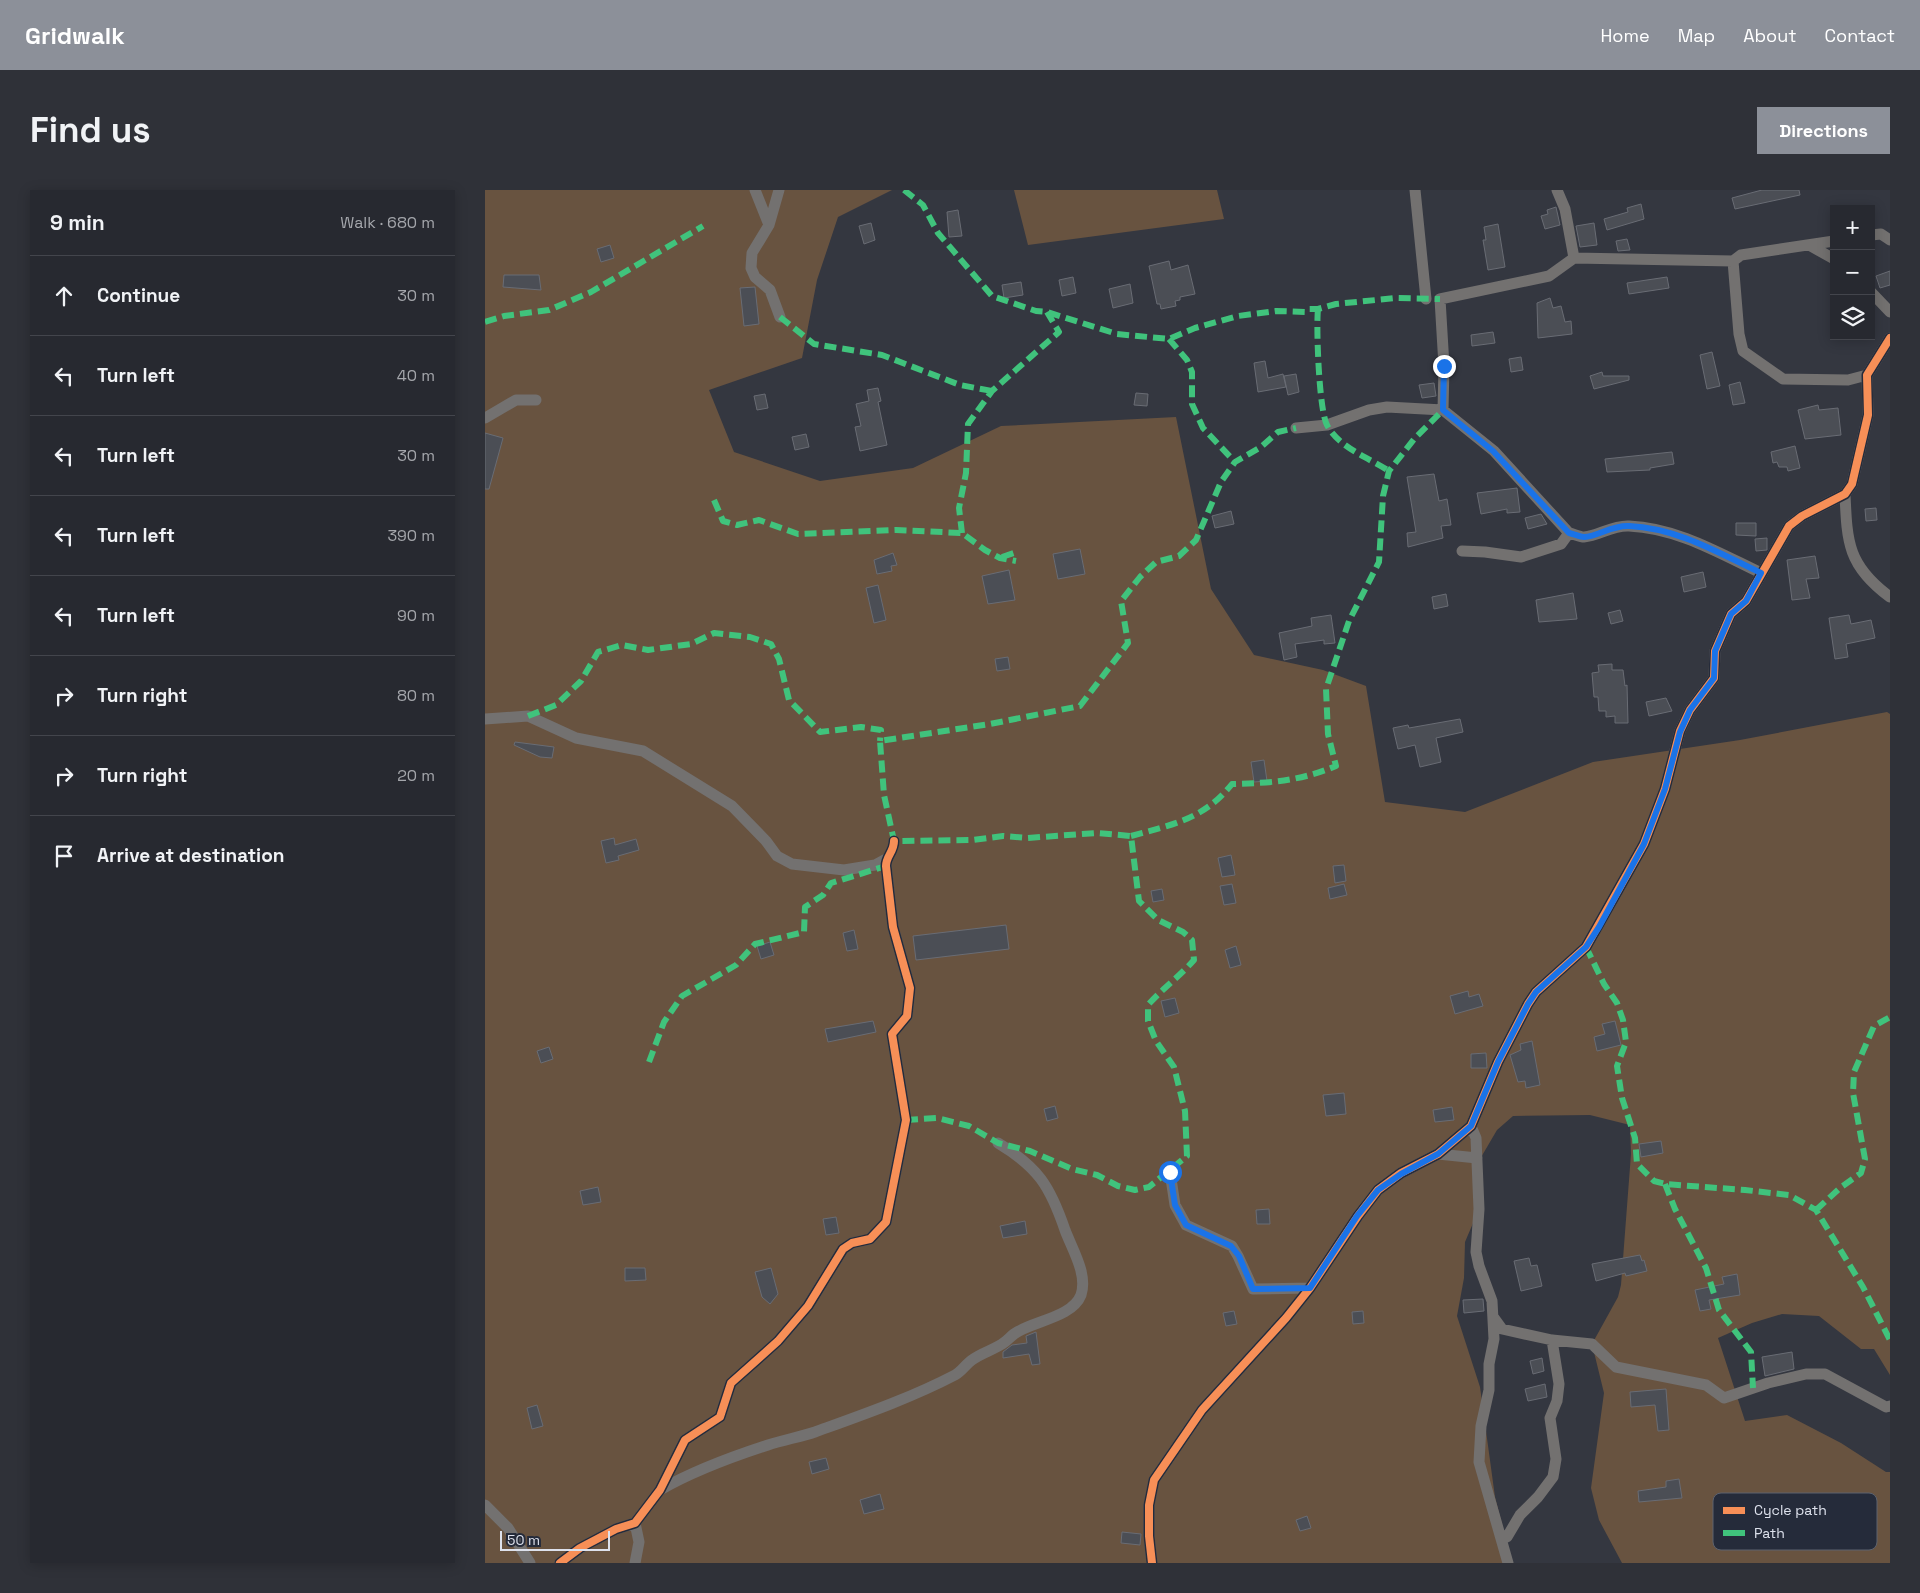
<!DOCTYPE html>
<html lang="en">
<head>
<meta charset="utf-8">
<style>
  body { margin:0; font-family:"Space Grotesk",sans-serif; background:#2f3138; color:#f1f3f6 }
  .controls { position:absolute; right:15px; top:15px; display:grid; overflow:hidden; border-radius:0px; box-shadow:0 2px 12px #0003 }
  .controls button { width:45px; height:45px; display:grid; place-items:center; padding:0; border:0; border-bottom:1px solid #43454c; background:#272930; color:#f1f3f6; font:25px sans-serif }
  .scale { position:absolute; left:15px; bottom:12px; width:110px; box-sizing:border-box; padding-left:5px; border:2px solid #dde1ec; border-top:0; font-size:14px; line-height:18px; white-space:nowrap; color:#dde1ec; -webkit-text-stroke:4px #252b3a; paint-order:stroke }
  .stop { position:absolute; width:15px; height:15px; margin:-11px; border:4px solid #1a73e8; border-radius:50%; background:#fff }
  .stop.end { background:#1a73e8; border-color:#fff; box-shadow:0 1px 5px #0008 }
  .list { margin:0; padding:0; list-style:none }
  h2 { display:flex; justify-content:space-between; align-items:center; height:65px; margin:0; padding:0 20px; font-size:21px }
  h2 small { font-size:16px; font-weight:400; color:#a4a6ab }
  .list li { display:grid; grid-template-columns:32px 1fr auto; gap:15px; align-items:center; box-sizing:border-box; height:80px; padding:0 20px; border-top:1px solid #43454c }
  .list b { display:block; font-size:19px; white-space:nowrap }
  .list em { font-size:16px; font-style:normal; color:#a4a6ab }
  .icon { flex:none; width:28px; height:28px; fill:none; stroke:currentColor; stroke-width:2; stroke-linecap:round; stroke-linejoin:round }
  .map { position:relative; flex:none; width:1405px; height:1373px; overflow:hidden; border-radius:0px }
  header { display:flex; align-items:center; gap:30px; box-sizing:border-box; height:70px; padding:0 25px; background:#8c9099; color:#fff }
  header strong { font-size:24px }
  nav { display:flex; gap:28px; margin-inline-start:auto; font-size:18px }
  .intro { display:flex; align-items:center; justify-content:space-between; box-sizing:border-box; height:120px; padding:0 30px }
  h1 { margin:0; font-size:35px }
  .button { padding:12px 22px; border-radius:0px; background:#8c9099; color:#fff; font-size:18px; font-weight:700 }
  main { display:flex; gap:30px; padding:0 30px }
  aside { flex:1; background:#272930; border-radius:0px; box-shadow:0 2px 12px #0003 }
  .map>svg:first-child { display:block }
</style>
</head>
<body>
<header>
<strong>Gridwalk</strong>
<nav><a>Home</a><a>Map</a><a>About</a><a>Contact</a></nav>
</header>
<div class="intro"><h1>Find us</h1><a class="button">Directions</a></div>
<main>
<aside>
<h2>9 min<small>Walk · 680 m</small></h2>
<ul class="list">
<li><svg class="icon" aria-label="ahead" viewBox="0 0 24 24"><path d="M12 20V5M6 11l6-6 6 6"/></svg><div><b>Continue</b></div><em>30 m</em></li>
<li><svg class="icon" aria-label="left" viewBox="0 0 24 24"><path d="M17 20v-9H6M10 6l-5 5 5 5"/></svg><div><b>Turn left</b></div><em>40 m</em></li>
<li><svg class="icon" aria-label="left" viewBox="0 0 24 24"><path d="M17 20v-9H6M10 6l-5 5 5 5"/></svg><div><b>Turn left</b></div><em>30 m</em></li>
<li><svg class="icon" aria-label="left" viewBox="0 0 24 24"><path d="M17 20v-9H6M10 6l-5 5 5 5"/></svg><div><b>Turn left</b></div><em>390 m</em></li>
<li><svg class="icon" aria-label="left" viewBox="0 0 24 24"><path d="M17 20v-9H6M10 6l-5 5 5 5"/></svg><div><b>Turn left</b></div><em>90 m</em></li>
<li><svg class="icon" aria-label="right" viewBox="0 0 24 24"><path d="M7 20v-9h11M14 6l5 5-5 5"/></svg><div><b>Turn right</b></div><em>80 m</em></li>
<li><svg class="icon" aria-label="right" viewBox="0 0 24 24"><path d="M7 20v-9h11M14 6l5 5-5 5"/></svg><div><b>Turn right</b></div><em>20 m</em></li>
<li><svg class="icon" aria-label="arrive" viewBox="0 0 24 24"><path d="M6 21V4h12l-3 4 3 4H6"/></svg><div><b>Arrive at destination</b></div></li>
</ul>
</aside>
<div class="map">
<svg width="1405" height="1373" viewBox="0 0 1405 1373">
  <rect width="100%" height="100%" fill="#343740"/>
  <!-- green -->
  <path fill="#685340" d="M0,0H407L353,27L332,90L317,168L224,200L249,262L335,291L428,278L516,236L691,227L726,399L769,465L838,480L881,496L900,612L980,622L1108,572L1255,550L1402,522L1405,524V1185L1389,1159H1376L1334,1126L1297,1124L1267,1133L1233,1148L1260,1231L1302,1225L1356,1253L1401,1282H1405V1373H1137L1114,1330L1106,1298L1119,1203L1107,1154L1133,1107L1136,1095L1146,964L1145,935L1105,925L1028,926L1012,940L995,969L994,1019L980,1052L979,1088L972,1126L995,1197L1010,1307L1027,1373H0Z
    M529,0H732L739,29L543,55Z"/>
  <!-- building -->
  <path fill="#4b4e55" stroke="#696c74" d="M1277,0H1314L1315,5L1250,19L1247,8Z
    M1156,14L1159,29L1122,40L1119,29L1143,22L1142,18Z
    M1071,17L1075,35L1060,39L1056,26L1063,24L1062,20Z
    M473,20L477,46L464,47L462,22Z
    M386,33L390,50L379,54L374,36Z
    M1109,33L1112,55L1095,57L1091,36Z
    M1013,34L1020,77L1003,80L998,50H1001L999,37Z
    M1142,49L1145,60L1133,61L1131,51Z
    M125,55L129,68L116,72L112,59Z
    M684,71L686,80L703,75L710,104L695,107V110L690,111L691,116L676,119L675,114H672L664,76Z
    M1405,81V95L1395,98L1391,86Z
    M19,85H54L56,100L18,97Z
    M588,87L591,103L577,106L574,90Z
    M1182,87L1184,98L1144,104L1142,93Z
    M536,92L538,105L519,108L517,95Z
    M645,94L648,113L628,118L624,99Z
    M270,97L274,134L259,136L255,98Z
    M1065,108L1068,118L1076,116L1080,132L1086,131L1087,144L1053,148L1052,113Z
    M1008,142L1010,153L987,156L986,145Z
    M1227,162L1235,196L1222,199L1215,165Z
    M1036,167L1038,180L1026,182L1024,169Z
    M780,171L783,188L798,184L801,197L773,202L769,173Z
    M1117,182L1118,186H1144V190L1109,199L1105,186Z
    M811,184L814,202L803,205L799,186Z
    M1255,192L1260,213L1248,215L1244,195Z
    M949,193L951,206L937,208L934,195Z
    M393,198L396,211L393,212L402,255L375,261L370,237L376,236L371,214L384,211L382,200Z
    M651,203L663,204L662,216L649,215Z
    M280,204L283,218L272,220L269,206Z
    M1333,215L1334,220L1353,218L1356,245L1320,249L1313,220Z
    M0,243L18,248L4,299H0Z
    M321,244L324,257L310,260L307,247Z
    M1310,256L1315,278L1303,281L1302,277H1294L1292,272L1288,273L1286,262Z
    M1187,262L1189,274L1165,278V280L1122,282L1120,269Z
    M949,284L954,311L962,309L966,335L956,336L958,348L923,357L922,343L931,342L922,287Z
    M1032,298L1035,322L1022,323V319L996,324L992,303Z
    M1391,318L1392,330L1381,331L1380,319Z
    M746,321L749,334L730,338L727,326Z
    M1056,324L1062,334L1043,339L1040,328Z
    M1251,333H1271V346L1251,345Z
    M1282,348V360L1271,361L1270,349Z
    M595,359L600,384L573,389L568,364Z
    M408,363L412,375L406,376L407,381L392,384L389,370Z
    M1330,366L1334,388L1321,389L1325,408L1307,410L1302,370Z
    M524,380L530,410L503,414L497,386Z
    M1218,382L1221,397L1199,402L1196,387Z
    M393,395L401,430L389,433L381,398Z
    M1088,403L1092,429L1054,432L1051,410Z
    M961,404L963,416L949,419L947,407Z
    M1135,420L1138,431L1126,434L1123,423Z
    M846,425L850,453L839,454V450L810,454L812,467L799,470L794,443L827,436L826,428Z
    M1364,425L1366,434L1386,430L1390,448L1361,454L1363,467L1350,469L1344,428Z
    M523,467L525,479L512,481L510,469Z
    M1127,474V480H1138L1140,496L1142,495L1143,533H1130V526L1121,527V521H1114L1113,507H1109L1107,483L1114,482L1113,475Z
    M1181,508L1187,521L1164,526L1161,512Z
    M975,529L978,542L951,548L956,572L935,577L930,555L913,559L908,538L923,535L924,538Z
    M30,552L69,557L67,568L55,567L29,555Z
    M779,570L782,591L769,592L766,572Z
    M129,648L130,655L151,649L154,660L133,666L134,670L121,673L116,651Z
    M746,665L750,685L737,687L733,668Z
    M859,675L861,691L850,693L848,676Z
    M747,694L751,713L739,715L735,696Z
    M859,694L862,705L845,709L843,698Z
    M677,699L679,710L668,712L666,701Z
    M521,735L524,759L431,770L428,746Z
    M369,740L373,759L362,761L358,743Z
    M285,752L289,765L276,769L272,756Z
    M751,756L756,775L745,778L740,760Z
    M983,801L984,807L994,804L998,816L970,824L965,806Z
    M690,808L694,823L680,827L676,811Z
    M388,831L391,842L343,852L340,839Z
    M1130,831L1136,855L1112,861L1109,847L1120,844L1117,834Z
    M1047,851L1055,895L1041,898L1040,891L1033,892L1025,865L1036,860L1035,854Z
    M64,857L68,869L56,873L52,861Z
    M1001,863L1002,878H986V864Z
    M859,903L861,924L841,926L838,905Z
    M570,916L573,928L562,931L559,919Z
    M967,917L969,930L950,932L948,920Z
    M1176,951L1178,963L1156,967L1154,954Z
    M113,997L116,1012L98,1015L95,1001Z
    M784,1019L785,1034H772L771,1020Z
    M351,1027L354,1043L341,1045L338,1029Z
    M540,1031L542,1044L518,1048L515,1036Z
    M1155,1065L1157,1071L1159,1070L1162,1081L1141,1086L1140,1083L1111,1091L1107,1074Z
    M1044,1068L1046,1076L1052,1075L1057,1096L1036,1101L1029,1071Z
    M140,1078H160L161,1090L140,1091Z
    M286,1078L293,1104L285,1114L277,1107L270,1082Z
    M1252,1084L1255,1105L1224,1110L1226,1119L1215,1121L1210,1100L1239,1094L1237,1087Z
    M998,1109L999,1121L979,1123L978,1110Z
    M749,1121L752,1134L741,1136L738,1123Z
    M878,1121L879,1133L868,1134L867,1122Z
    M551,1142L555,1174L547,1175L544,1164L518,1168V1162L527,1155L542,1153L541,1146Z
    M1307,1162L1309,1179L1280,1186L1277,1167Z
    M1057,1168L1059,1181L1048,1184L1045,1171Z
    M1060,1194L1062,1207L1043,1211L1040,1199Z
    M1181,1199L1184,1240L1173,1241L1170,1215L1146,1217L1145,1202Z
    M52,1215L58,1236L47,1239L42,1218Z
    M341,1268L344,1279L327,1284L324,1272Z
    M1194,1289L1197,1308L1154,1312L1153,1301L1181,1297V1291Z
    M395,1304L399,1319L379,1324L375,1310Z
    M822,1326L826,1338L815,1341L811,1330Z
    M637,1342L656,1344L655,1355L636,1353Z"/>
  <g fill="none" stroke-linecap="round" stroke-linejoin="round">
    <!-- minor -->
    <path stroke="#737170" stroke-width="11" d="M270,0L284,35
      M294,0L284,35L267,63L266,78L270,87L285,100L295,127
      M930,0L941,109
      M1072,0L1080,19L1089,68
      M1386,45L1396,44L1405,50
      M1324,55L1349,69
      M1248,71L1254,144L1258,161L1298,189L1363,190L1382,185
      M1386,102L1405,122
      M958,220L959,176L955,109L1064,86L1089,68L1248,71L1256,65L1349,51
      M0,228L31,210H51
      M811,238L842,235L884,220L902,217L958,220L1009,261L1084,343C1089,344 1095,347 1099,347C1114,346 1127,335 1144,336C1192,338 1234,363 1276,383
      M1360,304C1362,353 1363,376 1405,407
      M977,361L1000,362L1036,367L1076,354L1084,343
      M0,529L43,526L91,548L158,561L247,616L281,651L292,666L307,674L359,680L390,675L401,669
      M986,936L991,948L994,1019L991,1062L994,1076L1007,1111L1009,1149L1004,1174V1200L996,1236L994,1272L1023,1373
      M953,964L992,968
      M685,982L690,1015L701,1035L747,1056L753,1066L768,1099L825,1098
      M1009,1128L1017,1139L1067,1150L1107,1154L1131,1177L1221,1195L1239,1208L1283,1193L1321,1184H1340L1401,1217L1405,1216
      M175,1300C208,1281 246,1267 283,1255C298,1250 315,1247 330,1242C377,1225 426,1208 470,1185C477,1181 481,1174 487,1170C496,1163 508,1160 517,1154C522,1151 525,1147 529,1144C547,1131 587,1128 596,1105C603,1084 587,1059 580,1040C565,996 553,977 513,953
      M0,1315L23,1338L45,1373
      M150,1333L154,1352L150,1373
      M1022,1347L1035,1325L1053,1307L1068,1287L1071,1269L1065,1228L1072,1211L1074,1194L1067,1150
      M75,1373L95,1358L131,1339L150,1333L175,1300L200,1250L235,1227L246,1193L293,1151L323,1116L358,1059L367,1053L385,1049L401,1032L421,930L407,844L422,826L425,798L408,737L401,676C401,666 409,662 409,651
      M667,1373L664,1346V1315L669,1290L717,1220L801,1128L825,1098L873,1026L893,1000L916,983L953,964L986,936L1013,872L1043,814L1051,802L1101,757L1159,654L1180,599L1195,541L1205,520L1229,488L1230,461L1246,424L1261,411L1304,336L1317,326L1360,304L1367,294L1383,225L1382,185L1405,148"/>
    <!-- quiet -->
    <path stroke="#40c37c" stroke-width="6" stroke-dasharray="12 6" stroke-linecap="butt" d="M419,0L438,15L453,43L507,106L551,121L562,122L632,144L684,149L710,138L753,126L791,121L820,122L824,119H833L851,114L911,108L955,109
      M833,119C831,138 834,220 842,235C853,257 884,268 904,281
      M295,127L329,154L397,165L475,195L507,201
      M0,132L19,126L64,120L106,102L218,36
      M684,149L702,170L707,182V214L718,238L750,272
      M229,310L238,331L252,335L274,330L313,344L411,340L477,343L500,360L515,368L531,371
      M477,343L474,318L481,283L483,234L507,201L574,142L562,122
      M517,367L532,362
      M43,526L71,515L96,491L113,462L137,455L163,460L206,454L229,443L265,447L286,454L294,469L304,510L335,542L376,537L396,540L395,551
      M646,646C687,635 719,629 747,594C786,593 815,591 851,576L843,544L841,499L864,431L894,372L898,306L904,281L930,248L958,220
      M1101,757L1119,794L1132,813L1138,830L1141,852L1132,876L1137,908L1150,948L1152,974L1169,991L1180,994L1260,1000L1304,1005L1331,1020L1378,1097L1405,1150
      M164,872L179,832L197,806L251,775L270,754L319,742L320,717L338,705L346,693L401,676
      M421,930L452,928L484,936L513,953L545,961L587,979L612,985L633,996L650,1000L664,997L702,966L700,921L689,877L671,851L663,831V815C677,799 695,786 709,770L707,750L698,742L673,730L654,711L646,646L612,643L542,648L518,646L488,650L409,651L399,605L395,551L505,534L595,516L643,453L636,411L655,387L671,372L694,366L711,350L736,292L750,272L776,257L793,242L811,238
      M1180,994L1190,1019L1221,1078L1234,1120L1266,1162L1268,1198
      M1331,1020L1355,998L1376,983L1380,969L1368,903L1369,882L1389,836L1405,827"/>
    <defs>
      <path id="cycleway" d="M75,1373L95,1358L131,1339L150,1333L175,1300L200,1250L235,1227L246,1193L293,1151L323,1116L358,1059L367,1053L385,1049L401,1032L421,930L407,844L422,826L425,798L408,737L401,676C401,666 409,662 409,651
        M667,1373L664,1346V1315L669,1290L717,1220L801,1128L825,1098L873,1026L893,1000L916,983L953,964L986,936L1013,872L1043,814L1051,802L1101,757L1159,654L1180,599L1195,541L1205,520L1229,488L1230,461L1246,424L1261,411L1304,336L1317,326L1360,304L1367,294L1383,225L1382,185L1405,148"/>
    </defs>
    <!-- cycleway casing -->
    <use href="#cycleway" stroke="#252b3a" stroke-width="11"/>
    <!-- cycleway -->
    <use href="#cycleway" stroke="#f78f57" stroke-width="8"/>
  </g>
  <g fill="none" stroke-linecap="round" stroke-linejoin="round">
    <!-- route -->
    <path stroke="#1a73e8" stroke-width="6" d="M685,982L690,1015L701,1035L746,1056L754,1066L768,1099L825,1098L872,1026L893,1000L916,984L953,964L986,936L1013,872L1043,814L1051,802L1101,757L1114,737L1159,654L1180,599L1195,542L1205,520L1229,488L1230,461L1246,424L1261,411L1276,383C1234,363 1192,338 1144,336C1127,335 1114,346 1099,347C1095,347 1089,344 1084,343L1008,261L958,220L959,176"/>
  </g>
  <!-- legend -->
  <rect x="1228" y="1303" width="164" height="57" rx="8" fill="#252b3a" stroke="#5c626f" stroke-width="1"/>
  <rect x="1238" y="1317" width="22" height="7" fill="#f78f57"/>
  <rect x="1238" y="1340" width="22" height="6" fill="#40c37c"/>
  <g font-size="14" fill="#dde1ec">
    <text x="1269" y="1325">Cycle path</text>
    <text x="1269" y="1348">Path</text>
  </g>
</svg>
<div class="controls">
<button>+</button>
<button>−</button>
<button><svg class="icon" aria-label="layers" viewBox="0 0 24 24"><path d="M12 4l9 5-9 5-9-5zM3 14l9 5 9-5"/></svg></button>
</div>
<div class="scale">50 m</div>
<div class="stop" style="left:685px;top:982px"></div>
<div class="stop end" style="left:959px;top:176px"></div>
</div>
</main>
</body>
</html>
